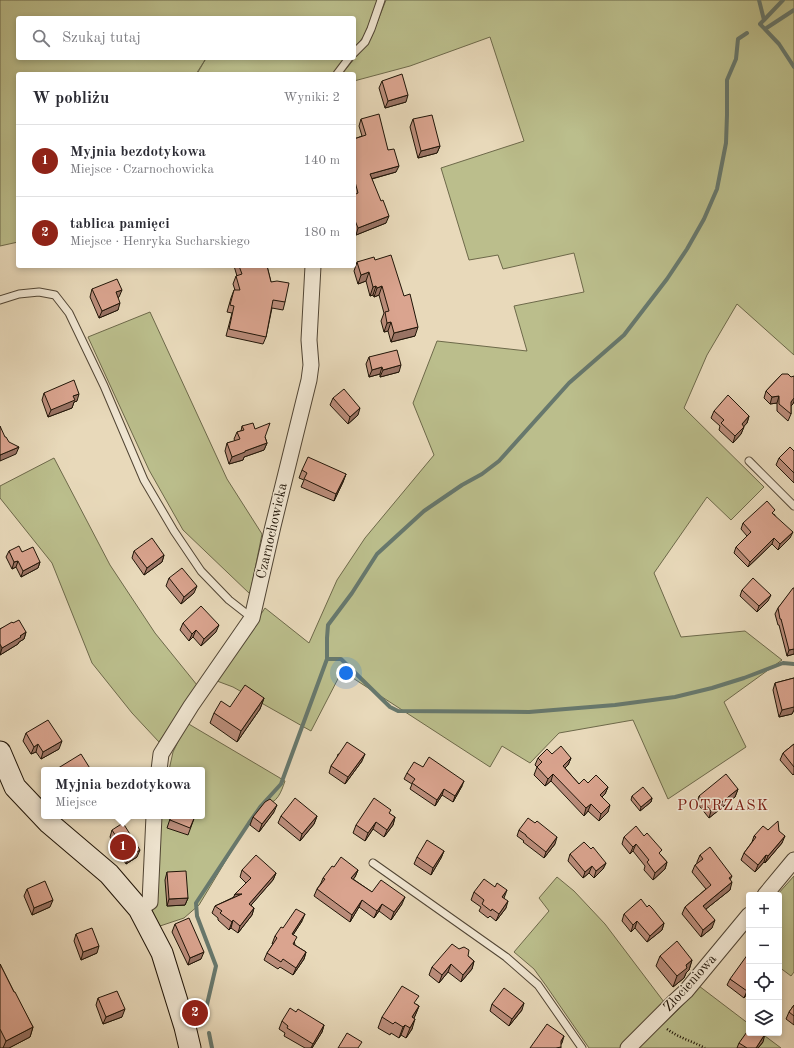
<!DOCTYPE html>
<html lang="pl">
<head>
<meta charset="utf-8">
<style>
  body { margin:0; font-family:"Old Standard TT",serif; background:#f2f2f3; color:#2b2b33 }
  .controls { position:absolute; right:12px; bottom:12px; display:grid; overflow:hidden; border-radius:4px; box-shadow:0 2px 6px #0003 }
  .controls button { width:36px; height:36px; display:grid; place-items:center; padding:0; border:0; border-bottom:1px solid #e1e1e2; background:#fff; color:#2b2b33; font:20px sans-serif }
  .you { position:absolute; left:346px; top:673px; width:14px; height:14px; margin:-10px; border:3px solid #fff; border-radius:50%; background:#1a73e8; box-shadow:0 0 0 6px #1a73e833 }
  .badge { display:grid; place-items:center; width:26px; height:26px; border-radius:50%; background:#8f2418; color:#fff; font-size:13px; font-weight:700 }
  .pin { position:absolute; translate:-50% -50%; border:2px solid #fff; box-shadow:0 1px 4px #0006 }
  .popup { position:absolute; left:41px; top:767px; width:164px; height:52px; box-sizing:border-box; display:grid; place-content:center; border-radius:4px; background:#fff; filter:drop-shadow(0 1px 3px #0005); font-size:13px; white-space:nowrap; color:#7c7c81 }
  .popup b { font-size:15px; color:#2b2b33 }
  .popup::after { content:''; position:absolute; left:50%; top:100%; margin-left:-8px; border:8px solid transparent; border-top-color:#fff }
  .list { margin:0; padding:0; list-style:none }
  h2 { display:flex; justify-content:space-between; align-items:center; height:52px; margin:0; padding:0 16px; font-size:17px }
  h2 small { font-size:13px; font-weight:400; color:#7c7c81 }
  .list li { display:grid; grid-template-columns:26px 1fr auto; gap:12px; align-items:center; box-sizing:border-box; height:72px; padding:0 16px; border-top:1px solid #e1e1e2 }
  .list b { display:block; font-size:15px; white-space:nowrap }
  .list p { margin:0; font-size:13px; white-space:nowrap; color:#7c7c81 }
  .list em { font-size:13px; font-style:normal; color:#7c7c81 }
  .icon { flex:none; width:22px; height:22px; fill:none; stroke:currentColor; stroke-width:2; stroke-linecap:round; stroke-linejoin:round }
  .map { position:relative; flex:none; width:794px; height:1048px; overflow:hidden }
  .search { position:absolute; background:#fff; box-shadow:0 2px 6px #0003; left:16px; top:16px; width:340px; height:44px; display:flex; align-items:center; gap:10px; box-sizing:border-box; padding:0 14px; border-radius:4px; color:#7c7c81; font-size:15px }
  .panel { position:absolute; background:#fff; box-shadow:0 2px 6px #0003; left:16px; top:72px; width:340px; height:196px; border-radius:4px }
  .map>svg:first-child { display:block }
</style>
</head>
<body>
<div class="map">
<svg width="794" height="1048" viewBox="0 0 794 1048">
  <rect width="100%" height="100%" fill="#e8d9ba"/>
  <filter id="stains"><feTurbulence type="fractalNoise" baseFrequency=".005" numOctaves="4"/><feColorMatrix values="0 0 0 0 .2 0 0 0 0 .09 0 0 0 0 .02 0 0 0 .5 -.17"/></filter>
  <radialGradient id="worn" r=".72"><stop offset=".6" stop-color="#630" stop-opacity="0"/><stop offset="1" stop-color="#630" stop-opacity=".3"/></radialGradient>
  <!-- green -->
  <path fill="#bbbe8c" stroke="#6d694a" d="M0,0H379L364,36L354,49V18H18V58H347L335,74H197L205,60L196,74H18V242L0,246Z
    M386,0H794V355L737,304L707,355L684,408L764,487L731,520L707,497L654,573L681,637L745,631L782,660L724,702L746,747L668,799L633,720L559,733L530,763L502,746L490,767L342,671L311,731L233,687L217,681L265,608L309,643L337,580L365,538L434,455L413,403L437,341L527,351L514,306L584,292L574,253L503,269L498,255L469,260L441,168L524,141L490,37L410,66L354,81V74H342L371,38Z
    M150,312L227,479L262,534L250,594L183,530L149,470L88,337Z
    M54,458L110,565L155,633L197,685L159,742L132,713L92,663L52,563L0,498V486Z
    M187,723L285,781C281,792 278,803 264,805L240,837L199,905L184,918L160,926L151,912L159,816H202V770H169L173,752Z
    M794,876V972L791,976L779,967V895H777Z
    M557,877L574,891L605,924L664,1002L620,1048H589L547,987L534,969L514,952L549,911L539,898Z
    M699,986L749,1024V1033H761L781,1048H638L678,1010Z"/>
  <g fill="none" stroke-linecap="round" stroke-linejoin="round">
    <!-- stream -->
    <path stroke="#67786d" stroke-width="4" d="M759,0L764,20L760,24L779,44L794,67
      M764,20L783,0
      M765,29L794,10
      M327,659H341L390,707L398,711L529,712L615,705L675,697L712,688L744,678L783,663L794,664
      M205,1017V1013L216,966L197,916L196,903L249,823L261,806L281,784L327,659V638L328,625L352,593L377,554L424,511L462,485L482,474L499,461L569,383L624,335L667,279L687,249L704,219L717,189L726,143L727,115V80L736,59L738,39L747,33
      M209,1033L212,1048"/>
    <defs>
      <path id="lane" d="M354,53L365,42L371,29L381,0
        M337,74L349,58
        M0,300L19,294L39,292L55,295L69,313L104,386L144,480L174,531L201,571L229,600L252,618
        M749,461L794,506
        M373,863L506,957L538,985L582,1048"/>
      <path id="street" d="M159,770L161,754L191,706L252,618L273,526L309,380L311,365L309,340L313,266
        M765,895L794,860
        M139,909L150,902L154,816
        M628,1048L674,1002L686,991L749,915"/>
      <path id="secondary" d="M0,752L15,787L49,823L109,874L139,909L162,953L185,1027L190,1048"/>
    </defs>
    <!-- lane casing -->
    <use href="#lane" stroke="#514534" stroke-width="9"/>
    <!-- street casing -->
    <use href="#street" stroke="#514534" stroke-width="17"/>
    <!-- secondary casing -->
    <use href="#secondary" stroke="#1f1407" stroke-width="23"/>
    <!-- path -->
    <path stroke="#1f1407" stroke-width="2.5" stroke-dasharray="1 2" stroke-linecap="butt" d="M667,1029C679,1038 692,1041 705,1048"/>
    <!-- lane -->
    <use href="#lane" stroke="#f0e6d2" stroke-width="7"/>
    <!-- street -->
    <use href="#street" stroke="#f0e6d2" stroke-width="15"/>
    <!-- secondary -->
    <use href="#secondary" stroke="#f0e6d2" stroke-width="21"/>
  </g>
  <!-- wall -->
  <path fill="#bb8d7b" stroke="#1f1407" d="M382,81L406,102L385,108L379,88Z
    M361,119L388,150L396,172L372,179L386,223L356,235L354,230V139L362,136L359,126Z
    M413,119L440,146L437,153L418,158L410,127Z
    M375,260L415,336L391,342L388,331L384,332L381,321L384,313L379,295L374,297L373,295L370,296L366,281L358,284L354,271L357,262Z
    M234,266H267L271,282L285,302L283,310L272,308L266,337L263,344L226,336L232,313L227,312L231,298L234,290H235L233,284L236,276H237Z
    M92,289L119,297L118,298V310L99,318L90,297Z
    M369,357L399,372L380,377V374L369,377L366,364Z
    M782,374L793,404L791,406V414L788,421L777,411V403L770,404L764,398L766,391Z
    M44,393L77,401L74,402L72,408L48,417L42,400Z
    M333,398L358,415L348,424L330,405Z
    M714,411L749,416L747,423L744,426L741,434L733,443L719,430L720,426L711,418Z
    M242,426L255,429L265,437L267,443L264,450L244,457L243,460L229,464L225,451L227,443L235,441L234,439L237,432L241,431Z
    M794,451V483L776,465L779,458Z
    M302,470L346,474L343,482L334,501L301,487L304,480L299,478Z
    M774,514L790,538L778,550L772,544L748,567L734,553L736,547L747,536L741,529L743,523Z
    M9,551L22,552L40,562L38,568L21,577L16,567L12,569L6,557Z
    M134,551L164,555L162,562L144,575L132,558Z
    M169,578L194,593L181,604L166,586Z
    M794,588V654L787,656L779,625H778L775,614L778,608Z
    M742,590L768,601L757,612L740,596Z
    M13,623L26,632L24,639L19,642L18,644L0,655V629Z
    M183,623L216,632L201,646L193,637L189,641L180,630Z
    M794,678V710L792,714L779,717L773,690L775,683Z
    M264,698L260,709L237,742L210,723L214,713L230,707Z
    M26,733L59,749L41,759L36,752L31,754L23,741Z
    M794,744V774L793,775L780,760L783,753Z
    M338,754L362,761L345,784L329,773L331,766L337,758Z
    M552,754L571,758L568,765L565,768L579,784L588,783L608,787L605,794L602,797L608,812L599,821L588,811L584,816L551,781L545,786L534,775L537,767L535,765L538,758Z
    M423,767L462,786L453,802L442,795L435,806L410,789L412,784L404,779L407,773Z
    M738,789L735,797L709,818L697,803L699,796Z
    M632,796L652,798L651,802L640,811L631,800Z
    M274,812L259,832L250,825L253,817Z
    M390,814L395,817L393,825L384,837L373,829L365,841L353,833L356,825Z
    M171,816H195L188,835L167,828Z
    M281,816H317L314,824L300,841L278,823Z
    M112,830L137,857L126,864L110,837Z
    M519,830L555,844L544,858L523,842L524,841L517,836Z
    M779,831L782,843L765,863L764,862L755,872L741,860L744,853L752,842L754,836Z
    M624,837L660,854L667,862L665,869L653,880L644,870L645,866L633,851L630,854L622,844Z
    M444,851L441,858L431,875L414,864L417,857Z
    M570,854L606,863L603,869L594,878L589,873L583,878L568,861Z
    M700,855L732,876L730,880V890L706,909L712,928L701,937L682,914L685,907L706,889L692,872L695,865L697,863V862Z
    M334,867L358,870L355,877L353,879L372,892L402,904L391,920L379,911L374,918L359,907L350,922L314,896L317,889L321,883L323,878Z
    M242,870L276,873L273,880L251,905L254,908L252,915L238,933L231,928L229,930L218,920V918L212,913L215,906L234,897L235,894L246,883L240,877Z
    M167,872L188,898L185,905L167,906L165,880Z
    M495,887L504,898L506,908L496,921L490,916L488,918L479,911L481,907L471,900L474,892Z
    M27,889L50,907L32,915L24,896Z
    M647,907L664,923L662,930L647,942L635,928L631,932L622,921L624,914Z
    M302,921L293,935L295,945L306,952L304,959L293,975L280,967L278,969L264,960L267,953L273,944H272L275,936L283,928Z
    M175,924L201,959L188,965L172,932Z
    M76,934L97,953L81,960L74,941Z
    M468,956L474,961L472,969L461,982L448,972L439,983L429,975L432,967Z
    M660,956L692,960L689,970L686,973L684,978L673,987L656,966Z
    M0,964L14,992L33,1027L30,1037L9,1048H0Z
    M730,979L749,991L744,998L727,985Z
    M98,998L122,1017L103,1024L96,1005Z
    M416,1004L419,1006L414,1018L412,1029L406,1038L401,1035L399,1038L391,1033L390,1035L378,1028L382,1017Z
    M492,1004L522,1010L509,1026L490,1011Z
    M794,1005V1025L786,1019L789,1012Z
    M296,1012L324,1025L322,1032L312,1048H305L284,1036L285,1033L279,1029L282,1021Z
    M763,1042L758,1048H737L739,1043Z"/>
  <!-- shaded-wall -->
  <path fill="#997364" stroke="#1f1407" d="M408,95L406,102L385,108L388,101Z
    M440,146L437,153L418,158L421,151Z
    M399,166L396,172L367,180L370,174Z
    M389,216L386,223L356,235L358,228Z
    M369,272L366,281L358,284L361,275Z
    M376,286L373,295L370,296L373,287Z
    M382,286L379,295L374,297L377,288Z
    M122,290L119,297L113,300L116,292Z
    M120,303L118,310L99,318L102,311Z
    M391,322L388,331L384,332L387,323Z
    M418,327L415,336L391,342L394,333Z
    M401,365L399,372L380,377L383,370Z
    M382,367L380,374L369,377L372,370Z
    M79,394L77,401L74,402L72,408L48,417L51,410L73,396Z
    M794,394V401L793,404L788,409Z
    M779,396L777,403L770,404L772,397Z
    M360,408L358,415L348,424L350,417Z
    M749,416L747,423L739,432L742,424Z
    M744,427L741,434L733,443L735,436Z
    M267,443L264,450L244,457L243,460L229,464L232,457L245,451Z
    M19,447L16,454L0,461V455Z
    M346,474L343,482L334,501L336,494Z
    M793,532L790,538L778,550L780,544Z
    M774,538L772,544L748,567L750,562Z
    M164,555L162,562L144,575L147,568Z
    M18,561L16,567L12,569L14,562Z
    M40,562L38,568L21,577L23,571Z
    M197,586L194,593L181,604L184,597Z
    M771,595L768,601L757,612L759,606Z
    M219,625L216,632L201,646L204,639Z
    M196,630L193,637L189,641L192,634Z
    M26,632L24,639L19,642L18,644L0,655L2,648Z
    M794,649V654L787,656L789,650Z
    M264,698L260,709L237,742L241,731Z
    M794,704V710L792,714L779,717L782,710Z
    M62,741L59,749L41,759L43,752Z
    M38,744L36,752L31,754L34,747Z
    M365,754L362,761L345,784L348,777Z
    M571,758L568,765L560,773L563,766Z
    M553,774L551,781L545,786L548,779Z
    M464,781L462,786L453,802L455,796Z
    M608,787L605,794L597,802L600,795Z
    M444,789L442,795L435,806L437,800Z
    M738,789L735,797L709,818L711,811Z
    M652,798L651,802L640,811L641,807Z
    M591,804L588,811L584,816L586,808Z
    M277,805L274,812L259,832L262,824Z
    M610,805L608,812L599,821L601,814Z
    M317,816L314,824L300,841L302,834Z
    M395,817L393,825L384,837L387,830Z
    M376,822L373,829L365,841L368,833Z
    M785,836L782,843L765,863L768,856Z
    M557,837L555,844L544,858L546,852Z
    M636,844L633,851L630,854L633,847Z
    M140,850L137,857L126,864L129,857Z
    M444,851L441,858L431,875L433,868Z
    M766,855L764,862L755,872L758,865Z
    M667,862L665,869L653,880L655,873Z
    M606,863L603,869L594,878L596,871Z
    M592,866L589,873L583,878L585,872Z
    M358,870L355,877L349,885L351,878Z
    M276,873L273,880L246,911L249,904Z
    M732,882L730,890L701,913L703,906Z
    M507,890L504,898L499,904L502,897Z
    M235,894H242L232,901Z
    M405,897L402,904L391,920L394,912Z
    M188,898L185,905L167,906L169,899Z
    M53,900L50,907L32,915L34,908Z
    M362,900L359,907L350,922L352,915Z
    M508,901L506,908L496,921L499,914Z
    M382,904L379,911L374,918L377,911Z
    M254,908L252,915L238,933L240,926Z
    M305,914L302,921L289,941L292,934Z
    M233,920L231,928L229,930L232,922Z
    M715,920L712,928L701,937L703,930Z
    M637,921L635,928L631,932L633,925Z
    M664,923L662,930L647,942L650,936Z
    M99,946L97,953L81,960L83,952Z
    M204,952L201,959L188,965L190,958Z
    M306,952L304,959L293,975L296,968Z
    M692,960L689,970L686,973L684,978L673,987L677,976L686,965Z
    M474,961L472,969L461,982L463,975Z
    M451,964L448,972L439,983L442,975Z
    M749,988V991L744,998L747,991Z
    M524,1003L522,1010L509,1026L512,1019Z
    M419,1006L415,1016L408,1027L412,1017Z
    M125,1009L122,1017L103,1024L106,1017Z
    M415,1019L412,1029L406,1038L410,1028Z
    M324,1025L322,1032L312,1048H311L313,1044Z
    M405,1025L401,1035L399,1038L403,1027Z
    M33,1027L30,1037L9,1048H3L6,1041Z
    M765,1034L763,1042L758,1048H756Z
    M564,1036L562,1043L559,1047H561V1048H556Z"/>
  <!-- building -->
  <path fill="#daa48f" stroke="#1f1407" d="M402,74L408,95L388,101L382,81Z
    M379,114L388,150L394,149L399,166L370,174L381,201L383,200L389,216L358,228L354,218V195L358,193L354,178V139L366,135L361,119Z
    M432,115L440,146L421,151L413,119Z
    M391,255L404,296L410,294L418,327L394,333L391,322L387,323L385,312L389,311L382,286L377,288L376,286L373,287L369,272L361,275L357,262L374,257L375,260Z
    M239,266H267L271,282L277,281L289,283L285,302L273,300L266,337L229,329L234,306L230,305L234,290H240L236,276L242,274Z
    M117,279L122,290L116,292L120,303L102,311L92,289Z
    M397,350L401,365L383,370L382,367L372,370L369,357Z
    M782,374H788L791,377L794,376V398L791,402V414L779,404V396L772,397L766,391Z
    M74,380L79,394L73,396L75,400L51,410L44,393Z
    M344,389L360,408L350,417L333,398Z
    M728,395L749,416L742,424L744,427L735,436L721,423L724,420L714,411Z
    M253,423L255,429L270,423L265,437L267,443L245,451V452L232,457L227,443L240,439L237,432L244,430L242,426Z
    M0,427V426L5,437H6L9,442L19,447L0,455Z
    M790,447L794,451V473L779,458Z
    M308,457L346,474L336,494L304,479L307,473L302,470Z
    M767,501L775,510L772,513L793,532L780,544L774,538L750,562L736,547L751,532L743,523Z
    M152,538L164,555L147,568L134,551Z
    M19,546L22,552L33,547L40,562L23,571L18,561L14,562L9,551Z
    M182,568L197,586L184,597L169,578Z
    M753,578L771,595L759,606L742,590Z
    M793,588H794V649L789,650L781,619H780L778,608Z
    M201,606L219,625L204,639L196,630L192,634L183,623Z
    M19,620L26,632L20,636L21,637L2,648L0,644V629L12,622L13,623Z
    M794,678V707L782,710L775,683Z
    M245,685L264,698L241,731L214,713L221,701L230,707Z
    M48,720L62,741L43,752L38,744L34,747L26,733Z
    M347,742L365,754L348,777L331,766Z
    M794,744V767L783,753Z
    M561,746L571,758L563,766L579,784L584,779L588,783L596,775L608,787L600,795L610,805L601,814L591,804L586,808L553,774L548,779L537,767L542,762L538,758L547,749L552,754Z
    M81,754L91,770H55Z
    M429,757L464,781L455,796L444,789L437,800L412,783L415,779L407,773L414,762L423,767Z
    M726,774L738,789L711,811L699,796Z
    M643,787L652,798L641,807L632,796Z
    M295,798L317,816L302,834L281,816Z
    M374,798L391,810L389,813L395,817L387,830L376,822L368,833L356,825Z
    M270,799L277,805L262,824L253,817L265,802Z
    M171,816H195L190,828L170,820Z
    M528,818L535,823L537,821L557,837L546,852L526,836V835L519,830Z
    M778,821L779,831L785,836L768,856L766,855L758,865L744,853L756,837L754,836L763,826L768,830Z
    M123,823L140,850L129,857L112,830Z
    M636,826L644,836L647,833L662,850L659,853L667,862L655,873L647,862L649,860L636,844L633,847L624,837Z
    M427,840L444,851L433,868L417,857Z
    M584,842L591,849L593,847L606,863L596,871L592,866L585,872L570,854Z
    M710,847L732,876L729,878L732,882L703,906L715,920L703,930L685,907L711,885L695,865L703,859L700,855Z
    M256,855L276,873L249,904L254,908L240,926L233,920L232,922L220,913L222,911L215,906L242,894H235L251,878L242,870Z
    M341,857L358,870L351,878L372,892L381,880L405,897L394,912L382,904L377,911L362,900L352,915L317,889L325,879L323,878L332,866L334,867Z
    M186,871L188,898L169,899L167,872Z
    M484,879L495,887L497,883L507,890L502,897L508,901L499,914L492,909L491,911L482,904L484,900L474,892Z
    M45,881L53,900L34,908L27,889Z
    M641,899L647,907L649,905L652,908L664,923L650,936L637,921L633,925L624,914Z
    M296,909L305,914L292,934L297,937L293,944L306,952L296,968L283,959L281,962L267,953L277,938L275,936L281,927L283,928Z
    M189,918L204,952L190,958L175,924Z
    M92,928L99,946L83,952L76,934Z
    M677,941L692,960L686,965L687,968L677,976L660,956Z
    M452,944L459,949L464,947L469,950L468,956L474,961L463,975L451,964L442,975L432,967Z
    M748,954L749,955V988L747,991L730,979Z
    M0,964L14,992H15L33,1027L6,1041L0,1029Z
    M402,986L419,996L414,1003L419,1006L412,1017L415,1019L410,1028L405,1025L403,1027L395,1022L393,1024L382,1017Z
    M504,988L524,1003L512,1019L492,1004Z
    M117,991L125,1009L106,1017L98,998Z
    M794,1005V1016L789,1012Z
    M290,1008L296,1012L298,1009L324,1025L313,1044L287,1028L288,1026L282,1021Z
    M547,1024L564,1036L561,1041V1047L556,1048H530Z
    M749,1029V1033H763L765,1034L756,1048H747L739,1043Z
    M347,1033L362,1042L358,1048H338Z"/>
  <g text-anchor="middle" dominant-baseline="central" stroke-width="3" stroke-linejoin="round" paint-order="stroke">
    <!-- street labels -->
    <g font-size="14" fill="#1f1407" stroke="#f0e6d2">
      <text transform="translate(272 531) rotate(-77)">Czarnochowicka</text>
      <text transform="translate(690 983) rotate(-48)">Złocieniowa</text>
    </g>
    <!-- neighbourhood labels -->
    <g font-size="15" letter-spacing="1" fill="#7a1f14" stroke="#f0e6d2">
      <text x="723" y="806">POTRZASK</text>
    </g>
  </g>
  <rect width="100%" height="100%" filter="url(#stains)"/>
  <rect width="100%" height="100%" fill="url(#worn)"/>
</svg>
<div class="controls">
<button>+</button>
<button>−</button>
<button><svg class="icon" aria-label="locate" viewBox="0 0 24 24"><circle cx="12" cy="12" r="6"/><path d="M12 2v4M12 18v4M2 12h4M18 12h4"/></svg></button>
<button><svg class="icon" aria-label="layers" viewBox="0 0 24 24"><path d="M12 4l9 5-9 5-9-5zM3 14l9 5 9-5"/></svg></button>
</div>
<div class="you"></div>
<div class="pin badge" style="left:123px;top:847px">1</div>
<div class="popup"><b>Myjnia bezdotykowa</b>Miejsce</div>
<div class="pin badge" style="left:195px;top:1013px">2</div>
<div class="search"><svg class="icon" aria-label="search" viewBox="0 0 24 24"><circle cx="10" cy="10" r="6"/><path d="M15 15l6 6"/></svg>Szukaj tutaj</div>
<section class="panel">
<h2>W pobliżu<small>Wyniki: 2</small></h2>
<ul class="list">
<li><span class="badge">1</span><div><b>Myjnia bezdotykowa</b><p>Miejsce · Czarnochowicka</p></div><em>140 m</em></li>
<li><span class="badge">2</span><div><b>tablica pamięci</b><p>Miejsce · Henryka Sucharskiego</p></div><em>180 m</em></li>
</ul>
</section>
</div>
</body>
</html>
